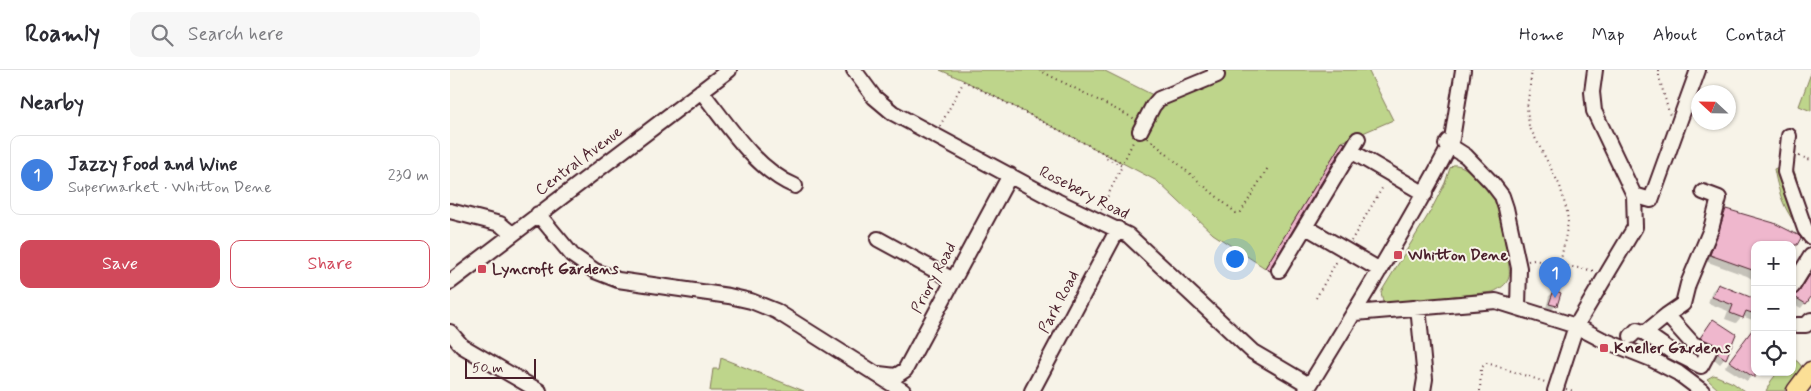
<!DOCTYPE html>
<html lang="en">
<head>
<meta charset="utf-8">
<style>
  body { margin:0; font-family:Mynerve,sans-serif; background:#f7f7f7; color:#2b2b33 }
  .controls { position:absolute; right:15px; bottom:15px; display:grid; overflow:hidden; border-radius:10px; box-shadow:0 1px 4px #0004 }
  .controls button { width:45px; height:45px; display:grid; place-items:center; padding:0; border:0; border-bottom:1px solid #e1e1e2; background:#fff; color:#2b2b33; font:25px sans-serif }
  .compass { position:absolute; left:1241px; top:15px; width:45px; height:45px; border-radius:50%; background:#fff; box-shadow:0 1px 4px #0004; rotate:292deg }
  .scale { position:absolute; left:15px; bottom:12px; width:71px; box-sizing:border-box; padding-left:5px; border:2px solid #4a1f2b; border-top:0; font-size:14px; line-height:18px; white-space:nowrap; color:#4a1f2b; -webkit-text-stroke:4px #f7f3e8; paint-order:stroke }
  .you { position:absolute; left:784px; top:188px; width:18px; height:18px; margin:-12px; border:4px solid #fff; border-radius:50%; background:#1a73e8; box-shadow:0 0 0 8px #1a73e833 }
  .badge { display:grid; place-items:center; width:32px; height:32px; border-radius:50%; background:#d1495b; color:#fff; font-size:16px; font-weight:700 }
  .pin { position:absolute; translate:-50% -41px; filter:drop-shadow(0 1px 2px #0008) }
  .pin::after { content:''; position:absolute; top:26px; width:18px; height:15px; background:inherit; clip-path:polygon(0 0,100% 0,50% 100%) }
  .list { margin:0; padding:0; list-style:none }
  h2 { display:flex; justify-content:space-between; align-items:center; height:65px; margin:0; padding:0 20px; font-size:21px }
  h2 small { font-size:16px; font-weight:400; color:#7c7c81 }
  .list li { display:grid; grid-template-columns:32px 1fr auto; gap:15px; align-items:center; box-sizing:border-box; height:80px; margin:0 10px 10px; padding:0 10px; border:1px solid #e1e1e2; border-radius:10px }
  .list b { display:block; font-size:19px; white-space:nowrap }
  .list p { margin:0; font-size:16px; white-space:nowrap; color:#7c7c81 }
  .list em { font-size:16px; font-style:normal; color:#7c7c81 }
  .actions { display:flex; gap:10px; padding:15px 20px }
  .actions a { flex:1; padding:11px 0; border:1px solid #d1495b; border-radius:10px; text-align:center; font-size:18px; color:#d1495b }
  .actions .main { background:#d1495b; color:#fff }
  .icon { flex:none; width:28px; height:28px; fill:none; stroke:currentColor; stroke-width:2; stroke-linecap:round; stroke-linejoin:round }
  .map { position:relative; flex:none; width:1361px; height:321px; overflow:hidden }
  header { display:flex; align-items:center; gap:30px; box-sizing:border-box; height:70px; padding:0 25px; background:#fff; border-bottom:1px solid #e1e1e2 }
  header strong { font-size:24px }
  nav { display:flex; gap:28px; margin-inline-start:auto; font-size:18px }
  .search { width:350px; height:45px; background:#f7f7f7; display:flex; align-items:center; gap:12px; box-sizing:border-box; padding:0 18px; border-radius:10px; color:#7c7c81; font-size:19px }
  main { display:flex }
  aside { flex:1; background:#fff }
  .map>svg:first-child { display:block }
</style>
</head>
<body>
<header>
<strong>Roamly</strong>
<div class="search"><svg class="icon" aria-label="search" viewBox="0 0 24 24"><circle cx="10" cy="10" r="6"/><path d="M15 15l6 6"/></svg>Search here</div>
<nav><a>Home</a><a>Map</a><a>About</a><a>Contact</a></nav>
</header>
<main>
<aside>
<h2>Nearby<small></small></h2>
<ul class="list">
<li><span class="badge" style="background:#3f7fe0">1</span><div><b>Jazzy Food and Wine</b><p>Supermarket · Whitton Dene</p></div><em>230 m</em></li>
</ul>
<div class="actions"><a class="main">Save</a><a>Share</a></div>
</aside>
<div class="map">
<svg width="1361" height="321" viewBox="0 0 1361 321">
  <rect width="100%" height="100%" fill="#f7f3e8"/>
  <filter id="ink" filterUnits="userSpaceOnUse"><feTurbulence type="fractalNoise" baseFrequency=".02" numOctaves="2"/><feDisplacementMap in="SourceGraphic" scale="10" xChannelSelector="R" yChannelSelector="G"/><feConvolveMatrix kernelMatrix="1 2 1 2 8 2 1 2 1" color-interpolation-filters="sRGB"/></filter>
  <g filter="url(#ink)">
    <!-- green -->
    <path fill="#bed58b" stroke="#847a5b" d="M490,0H653L705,26L706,36L770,0H918L943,50L892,72L815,198L763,164L707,111L513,10Z
      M1361,3V41L1349,36Z
      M1340,92L1346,106L1352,138L1361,152V161L1357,168C1336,144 1330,130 1324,99Z
      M1003,95C1015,93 1035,114 1042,124C1047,132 1062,198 1059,207C1057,215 1049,219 1043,222L939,233L933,232L931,222L980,142L995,113L1000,98Z
      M271,288L354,321H260L263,299H269Z
      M1342,288L1348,292L1352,297L1334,321H1316L1321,311L1328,302H1342Z
      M1264,305L1283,313L1294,321H1270L1257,309Z"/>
    <!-- shadow -->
    <path fill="#0003" d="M1277,140L1350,168L1342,180V175H1305V211L1297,206L1255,191L1271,146Z
      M1361,204V225L1351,238L1342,233V229L1347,225Z
      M1268,215L1305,230V251L1292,246L1286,253L1275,249L1278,241L1258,233L1262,221Z
      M1104,222L1106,236L1101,240L1096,238L1099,226Z
      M1263,250L1275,288L1270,294L1246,274Z
      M1305,256V302L1297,311L1275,297Z"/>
    <!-- building -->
    <path fill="#efb7cd" stroke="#4a1f2b" d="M892,72L895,73L822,195L820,201L815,198Z
      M1276,139L1324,153L1348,165L1351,168L1347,175H1305V201L1260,185Z
      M1361,203V227L1356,234L1343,226L1349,222Z
      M1268,214L1305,229V244L1296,241L1293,248L1280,243L1283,235L1262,227Z
      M1104,220L1111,223L1107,236L1099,234Z
      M1263,249L1286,264L1276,289L1267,283L1266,276L1250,268Z
      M1305,256V308L1279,291Z"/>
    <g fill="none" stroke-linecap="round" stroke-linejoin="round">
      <defs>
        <path id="minor" d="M404,0L424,27L443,43L607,131L678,165L803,282L859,315
          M251,21C278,55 305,99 345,116
          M690,61L703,36L709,29L767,5L765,0
          M1339,66L1335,102L1355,159L1361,167
          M1005,79L1016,86L1042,113L1052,126L1056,138L1069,198L1068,237
          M901,81L975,124
          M1184,125L1201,130L1248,0
          M0,141L50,154L62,164
          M88,144L122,185L145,201L168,210L279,226L301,231L326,241L453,321
          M856,157L930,200
          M428,169L503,210
          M829,200L908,69
          M0,212L279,0
          M1342,217L1361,186
          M968,237L975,309L973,321
          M905,243L1046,231L1126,256L1151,269L1201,289L1228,303L1252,321
          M1347,255H1356L1361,250
          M0,262L12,276L89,321
          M1195,263L1221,281L1251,296L1259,281L1243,274L1217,245L1233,234L1238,214L1261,159L1269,128L1253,122
          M1181,266L1187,260L1195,263L1217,245
          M429,304L446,306L455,300L560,105
          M582,321L668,159
          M856,321C905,241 954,162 998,79L996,74L998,71L1002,69L1013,0
          M1105,321L1126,256L1185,157L1184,125L1144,41L1142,22L1145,0"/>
        <path id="major" d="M1346,321L1361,301"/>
      </defs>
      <!-- minor casing -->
      <use href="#minor" stroke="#4a1f2b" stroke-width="18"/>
      <!-- major casing -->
      <use href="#major" stroke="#4a1f2b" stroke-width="21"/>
      <!-- path -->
      <path stroke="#4a1f2b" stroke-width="2" stroke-dasharray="1 4" stroke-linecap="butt" d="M589,0L685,49
        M1082,0L1077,38L1079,56L1110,116L1117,142L1118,153L1110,195
        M1209,0V7L1220,46
        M490,56L514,11L671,92L674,91L684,70
        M698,68L786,143L791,142L819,96
        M1349,86L1361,90
        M651,140L672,96L656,88
        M901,171L934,115
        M1078,191L1084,190L1145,201
        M866,228L888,189
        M1116,319L1124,321
        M1030,321L1031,298L1037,293L1095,312"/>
      <!-- minor -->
      <use href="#minor" stroke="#f7f3e8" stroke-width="14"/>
      <!-- major -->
      <use href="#major" stroke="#fbdf96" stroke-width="18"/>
    </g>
  </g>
  <!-- markers -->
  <g fill="#d1495b" stroke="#f7f3e8" stroke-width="2">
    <rect x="943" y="180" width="10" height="10" rx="2.5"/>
    <rect x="27" y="194" width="10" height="10" rx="2.5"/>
    <rect x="1149" y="273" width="10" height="10" rx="2.5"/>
  </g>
  <g text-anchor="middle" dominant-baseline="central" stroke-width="4" stroke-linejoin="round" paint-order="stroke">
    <!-- street labels -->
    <g font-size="16" fill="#4a1f2b" stroke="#f7f3e8">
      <text transform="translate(129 91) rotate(-37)">Central Avenue</text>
      <text transform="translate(634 123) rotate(27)">Rosebery Road</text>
      <text transform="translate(484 208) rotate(-62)">Priory Road</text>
      <text transform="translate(609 232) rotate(-62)">Park Road</text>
    </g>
    <!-- poi labels -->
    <g font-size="16" font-weight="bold" fill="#4a1f2b" stroke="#f7f3e8" text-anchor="start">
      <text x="958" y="185">Whitton Dene</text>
      <text x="42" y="199">Lyncroft Gardens</text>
      <text x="1164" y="278">Kneller Gardens</text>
    </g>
  </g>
</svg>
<div class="controls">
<button>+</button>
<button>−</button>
<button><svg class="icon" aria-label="locate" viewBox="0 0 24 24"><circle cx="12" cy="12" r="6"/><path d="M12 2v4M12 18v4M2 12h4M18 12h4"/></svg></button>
</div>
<svg class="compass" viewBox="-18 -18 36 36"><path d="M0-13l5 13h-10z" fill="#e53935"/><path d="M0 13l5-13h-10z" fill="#7c7c81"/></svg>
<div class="scale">50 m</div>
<div class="you"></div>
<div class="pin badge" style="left:1105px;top:228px;background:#3f7fe0">1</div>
</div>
</main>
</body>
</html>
